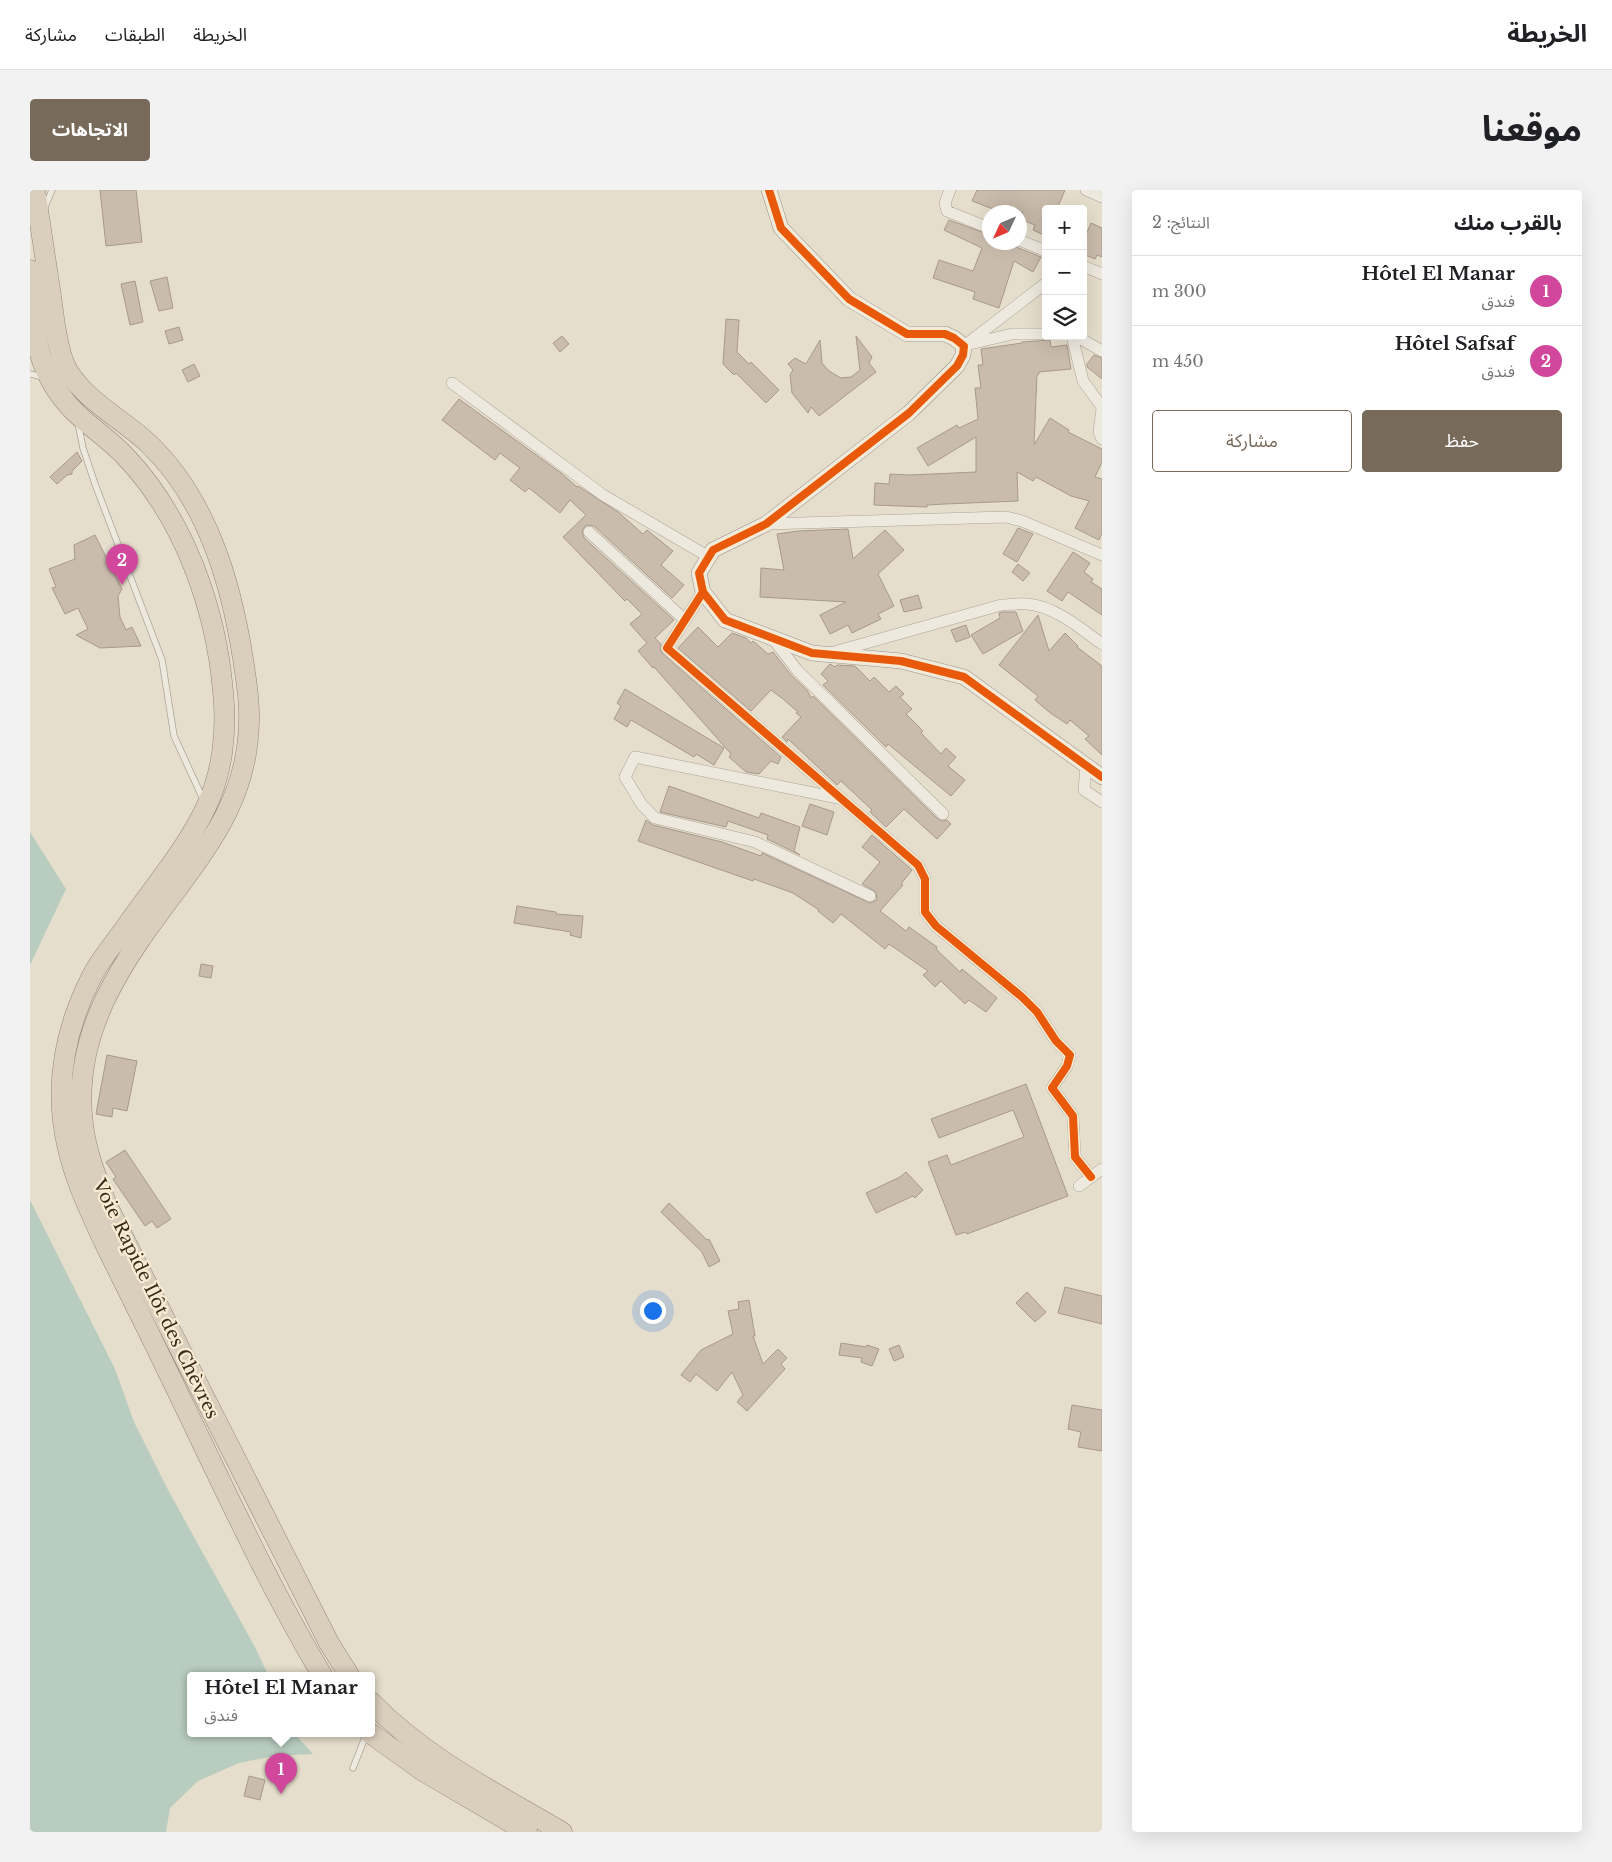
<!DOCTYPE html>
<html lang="ar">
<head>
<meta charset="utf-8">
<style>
  body { margin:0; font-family:"Libre Baskerville","Noto Sans Arabic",serif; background:#f2f2f2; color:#202124; direction:rtl }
  .controls { position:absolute; right:15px; top:15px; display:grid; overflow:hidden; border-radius:5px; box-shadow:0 5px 20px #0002 }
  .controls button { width:45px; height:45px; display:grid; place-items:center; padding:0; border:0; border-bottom:1px solid #e0e0e0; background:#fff; color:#202124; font:25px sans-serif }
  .compass { position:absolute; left:952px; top:15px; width:45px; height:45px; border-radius:50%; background:#fff; box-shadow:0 5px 20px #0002; rotate:226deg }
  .you { position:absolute; left:622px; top:1120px; width:18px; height:18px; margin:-12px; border:4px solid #fff; border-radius:50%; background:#1a73e8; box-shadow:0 0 0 8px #1a73e833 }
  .badge { display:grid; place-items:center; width:32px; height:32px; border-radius:50%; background:#786a5a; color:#fff; font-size:16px; font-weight:700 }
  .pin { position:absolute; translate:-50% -41px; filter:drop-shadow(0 1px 2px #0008) }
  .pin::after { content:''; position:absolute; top:26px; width:18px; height:15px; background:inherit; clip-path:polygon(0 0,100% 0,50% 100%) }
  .popup { position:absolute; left:157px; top:1482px; width:188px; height:65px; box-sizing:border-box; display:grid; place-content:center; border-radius:5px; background:#fff; filter:drop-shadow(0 1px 4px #0005); font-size:16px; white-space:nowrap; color:#757577 }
  .popup b { font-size:19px; color:#202124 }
  .popup::after { content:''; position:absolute; left:50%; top:100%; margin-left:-10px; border:10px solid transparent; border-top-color:#fff }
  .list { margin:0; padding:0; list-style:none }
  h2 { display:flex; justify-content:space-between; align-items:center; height:65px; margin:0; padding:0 20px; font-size:21px }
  h2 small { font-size:16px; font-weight:400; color:#757577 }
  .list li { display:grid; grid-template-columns:32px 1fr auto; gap:15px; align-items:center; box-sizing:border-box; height:70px; padding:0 20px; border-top:1px solid #e0e0e0 }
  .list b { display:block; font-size:19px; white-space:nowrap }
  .list p { margin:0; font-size:16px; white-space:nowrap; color:#757577 }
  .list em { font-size:16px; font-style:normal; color:#757577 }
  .actions { display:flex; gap:10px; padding:15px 20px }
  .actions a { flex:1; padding:11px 0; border:1px solid #786a5a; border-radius:5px; text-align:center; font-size:18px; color:#786a5a }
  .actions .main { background:#786a5a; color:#fff }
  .icon { flex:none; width:28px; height:28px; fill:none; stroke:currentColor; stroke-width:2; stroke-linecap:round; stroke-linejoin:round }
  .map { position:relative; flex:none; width:1072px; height:1642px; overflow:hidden; direction:ltr; border-radius:5px }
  header { display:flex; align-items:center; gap:30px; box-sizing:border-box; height:70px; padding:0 25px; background:#fff; border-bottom:1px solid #e0e0e0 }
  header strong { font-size:24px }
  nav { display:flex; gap:28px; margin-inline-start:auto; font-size:18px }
  .intro { display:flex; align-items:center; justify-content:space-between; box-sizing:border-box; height:120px; padding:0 30px }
  h1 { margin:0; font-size:35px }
  .button { padding:12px 22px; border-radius:5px; background:#786a5a; color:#fff; font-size:18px; font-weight:700 }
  main { display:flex; gap:30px; padding:0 30px }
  aside { flex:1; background:#fff; border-radius:5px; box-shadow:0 5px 20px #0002 }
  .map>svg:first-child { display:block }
</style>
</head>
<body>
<header>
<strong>الخريطة</strong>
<nav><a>الخريطة</a><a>الطبقات</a><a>مشاركة</a></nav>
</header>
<div class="intro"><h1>موقعنا</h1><a class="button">الاتجاهات</a></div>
<main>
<aside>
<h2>بالقرب منك<small>النتائج: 2</small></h2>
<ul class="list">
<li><span class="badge" style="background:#d1479c">1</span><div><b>Hôtel El Manar</b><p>فندق</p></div><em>300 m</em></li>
<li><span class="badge" style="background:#d1479c">2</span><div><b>Hôtel Safsaf</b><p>فندق</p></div><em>450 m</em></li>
</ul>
<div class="actions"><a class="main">حفظ</a><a>مشاركة</a></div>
</aside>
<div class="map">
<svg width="1072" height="1642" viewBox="0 0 1072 1642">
  <rect width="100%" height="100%" fill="#e6decc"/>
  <!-- water -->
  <path fill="#b8ccbf" d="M0,642L36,699L0,775Z
    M0,1010L85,1179L104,1232L138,1300L226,1459L238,1485H161V1543H264L283,1564L244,1566L209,1573L168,1591L140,1618L136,1642H0Z"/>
  <!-- building -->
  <path fill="#cabcad" stroke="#a7998c" d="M70,0H106L112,52L76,56Z
    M947,0H1035L1027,19H1016V46L1003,40L1005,35L990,29L993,22H971L942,11Z
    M919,30L960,45V52H982L986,57L1011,67L1003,82L984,71L969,118L943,109L945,102L903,88L909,70L943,81L952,58L914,40Z
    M1061,33L1072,38V67L1067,65L1065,69L1053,64V52Z
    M137,87L143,118L129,121L120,91Z
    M105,91L113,132L100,135L91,94Z
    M696,129L709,130L707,162L719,174L721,172L749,200L736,213L706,183L704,185L693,174Z
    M149,137L153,150L139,154L135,141Z
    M532,146L539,154L530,162L523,153Z
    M826,146L842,167L839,173L846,182L789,226L781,217L778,223L762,203L760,185L763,180L758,174L765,168L776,174L790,150L792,173L799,181L811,188L821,187L830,180Z
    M1020,150L1021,157L1037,155L1041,179L1009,182V184L1007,185L1004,255L1020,228L1039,240L1038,242L1072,259V272L1065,287L1072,289V343L1069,350L1045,338L1059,311L1041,306L1006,287L1003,291L987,282L988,311L915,314L897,315V317L844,315L845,293L859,294L860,284L879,285L946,282V247L898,276L887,258L927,235L929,238L948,229L945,198H951L948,175H953L951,159L992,153V152Z
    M1064,165L1072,168V189L1057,177V174Z
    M164,174L170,186L158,192L152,180Z
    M429,209L531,283L547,297L548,296L588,322L613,344L617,340L643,361L631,375L654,395L642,408L564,336L556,335L552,341L554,348L644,430L625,448L631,454L630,458L632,463L751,567L748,574L741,571L729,584L716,582L699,567L701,564L624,477L623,478L608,461L617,453L600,434L612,424L597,409L595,411L533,347L556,325L540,310L530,323L499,298L495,302L480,290L490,278L470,263L465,270L412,230Z
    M47,262L52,271L42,281V284L37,285L27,294L20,287Z
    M988,338L1003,344L987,372L973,364Z
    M818,339L823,369L855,340L874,360L848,384L864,416L848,424L851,429L822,443L818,435L800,444L790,425L816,412L730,407L731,378L754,380L747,344L768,341Z
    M65,345L92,399L88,406L90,427L96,440L102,437L111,456L70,458L46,445L58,439L48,418L35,424L22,398L26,397L19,379L45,369L44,355Z
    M1043,362L1060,373L1054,382L1063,389L1061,392L1072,399V425L1038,402L1032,411L1017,401Z
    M988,374L1000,383L993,391L982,382Z
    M888,405L892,418L874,422L870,410Z
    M972,422H986L993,441L953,464L941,445L970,428L969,423Z
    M1008,425L1019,461L1035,443L1048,456L1047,457L1072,476V565L1055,549L1059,546L1040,530L1037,534L1019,522L1005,510L1008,506L969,475Z
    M936,435L940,447L926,452L921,440Z
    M668,437L688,457L702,443L716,448L721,453L723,451L738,464L743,462L761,485L777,500L781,508L783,506L908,629L912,631L917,630L921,634L907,649L874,619L856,637L840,622L842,620L811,591L807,595L758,549L757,552L752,547L771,527L766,523L768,522L753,509L741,500L721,521L648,458Z
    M800,474L805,477L807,475L825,476L840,491L844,487L859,502L866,496L874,504L870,507L882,519L876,524L893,541L891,543L911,564L916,558L926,567L918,576L935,590L921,606L858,554L856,557L793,495L798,491L791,484Z
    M595,499L694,558L684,575L666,564L664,567L601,530L597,537L584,529L591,516L587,513Z
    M639,596L729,628L731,623L770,637L764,661L770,665L737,649L738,645L698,631L696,637L630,622Z
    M780,614L804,622L797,645L772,636Z
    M616,630L623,635L692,652L731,666L732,663L840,713L847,710L846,702L832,694L850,672L832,657L842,645L882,680L871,694L873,695L850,721L876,741L879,737L907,757L906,759L930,782L932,779L967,808L956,822L939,810L935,814L911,791L905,797L893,785L898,781L859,754L855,759L811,724L803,733L788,721L789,720L763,703L724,689L723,691L608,651Z
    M487,716L526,722V724L553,726L551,748L540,745L541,742L484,733Z
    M171,774L183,776L181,788L169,786Z
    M77,865L107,871L97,921L83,918L82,927L66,924Z
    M996,894L1038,1006L937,1044L936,1042L926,1045L898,972L917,965L921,975L994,947L983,920L909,948L901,929Z
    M95,960L141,1029L127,1038L122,1031L115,1036L83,989L86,987L76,972Z
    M876,982L893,1000L885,1008L883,1006L846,1023L836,1003L870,987Z
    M639,1013L677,1050L679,1049L690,1071L679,1077L672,1062L631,1022Z
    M1035,1097L1072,1106V1134L1028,1123Z
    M997,1102L1016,1122L1005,1132L986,1113Z
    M719,1110L725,1146H723L733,1174L748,1159L757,1168L751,1174L755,1179L717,1221L707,1212L713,1205L702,1182L687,1201L666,1184L660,1192L651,1185L671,1160L703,1144L698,1121L709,1119L708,1112Z
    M811,1153L836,1157L837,1155L849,1159L842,1176L831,1172L832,1168L809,1165Z
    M869,1155L874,1167L864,1171L859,1159Z
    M1042,1215L1072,1220V1261L1048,1257L1051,1242L1038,1239Z
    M254,1570L262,1583L247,1591L240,1578Z
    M219,1586L235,1590L230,1610L214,1606Z"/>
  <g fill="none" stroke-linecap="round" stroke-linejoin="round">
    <defs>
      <path id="lane" d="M14,19L22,0
        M0,184L13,187
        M48,233L53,258L65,294L132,470L144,546L173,609
        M323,1578L336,1545"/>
      <path id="street" d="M920,0L915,13L917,21L959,38
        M1056,0L1072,7
        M989,50L1016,61
        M1053,76L1072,84
        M1042,146L1053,191L1072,217
        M1046,146L1072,161
        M940,154L982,144H1016
        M934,156L1016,93
        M422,193L573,305L679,367
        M1072,219L1069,242L1072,249
        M736,334L976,327L992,331L1072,365
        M559,342L655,430
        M673,402L637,458L888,675L895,689V722L906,736L992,807L1007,822L1026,851L1040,865L1037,876L1022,898L1043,926L1045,967L1061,987
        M743,449L767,480L913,624
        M804,462L971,415C979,415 989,413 998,414C1026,417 1050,438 1072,454
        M1056,577L1054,600L1072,612
        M808,608L605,567L595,587L612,615L625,628L725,652L840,706
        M1049,996L1072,979"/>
      <path id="secondary" d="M739,0L751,38L819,109L877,144H915L924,148L934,156L933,165L927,176L879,223L736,334L683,360L669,383L673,402L695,430L782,463L871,471L934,487L1072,587"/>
      <path id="highway" d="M5,0C10,35 16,71 21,106C24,128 26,152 34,173C48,207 93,229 119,254C177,310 201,392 213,469C216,489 220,510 219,531C218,600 187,645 147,699C95,768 41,841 53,934C56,962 67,989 77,1015L299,1453L319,1485
        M0,80C3,105 4,151 13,173C20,192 33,211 48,225C63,239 81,251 95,266C154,328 186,418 193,502C197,540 193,582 176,617C155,662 121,700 93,741C82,756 70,770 62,786C39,831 27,881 33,931C38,976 57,1016 76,1056C96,1097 116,1136 135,1176C186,1280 233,1386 292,1485
        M341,1512C395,1568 466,1603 532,1642
        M340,1543L393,1581L497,1642"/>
    </defs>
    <!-- lane casing -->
    <use href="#lane" stroke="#aca396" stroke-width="7"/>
    <!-- street casing -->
    <use href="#street" stroke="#aca396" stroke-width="12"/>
    <!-- secondary casing -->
    <use href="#secondary" stroke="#9b9286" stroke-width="16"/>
    <!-- highway casing -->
    <use href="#highway" stroke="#91887c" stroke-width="21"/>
    <!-- lane -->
    <use href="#lane" stroke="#eee9df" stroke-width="5.5"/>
    <!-- street -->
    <use href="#street" stroke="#eee9df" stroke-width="11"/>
    <!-- secondary -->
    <use href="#secondary" stroke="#eee9df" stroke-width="15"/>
    <!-- highway -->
    <use href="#highway" stroke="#dacebd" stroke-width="20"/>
    <defs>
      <path id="cycleway" d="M739,0L751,38L819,109L877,144H915L924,148L934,156L933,165L927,176L879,223L736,334L683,360L669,383L673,402L695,430L782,463L871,471L934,487L1072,587
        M673,402L637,458L888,675L895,689V722L906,736L992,807L1007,822L1026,851L1040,865L1037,876L1022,898L1043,926L1045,967L1061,987"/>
    </defs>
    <!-- cycleway casing -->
    <use href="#cycleway" stroke="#f8ecd3" stroke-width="11"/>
    <!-- cycleway -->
    <use href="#cycleway" stroke="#e8590c" stroke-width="8"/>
  </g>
  <g text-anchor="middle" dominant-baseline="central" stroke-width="4.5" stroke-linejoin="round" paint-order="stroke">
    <!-- street labels -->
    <g font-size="18" fill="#3c2b1d" stroke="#f8ecd3">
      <text transform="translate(126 1109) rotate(64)">Voie Rapide Ilôt des Chèvres</text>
    </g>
  </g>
</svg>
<div class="controls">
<button>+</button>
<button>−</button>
<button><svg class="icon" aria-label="layers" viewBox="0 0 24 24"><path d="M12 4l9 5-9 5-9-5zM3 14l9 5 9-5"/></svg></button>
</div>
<svg class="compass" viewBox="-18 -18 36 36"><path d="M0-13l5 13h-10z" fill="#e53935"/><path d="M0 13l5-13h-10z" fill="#757577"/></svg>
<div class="you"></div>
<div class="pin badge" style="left:251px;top:1604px;background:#d1479c">1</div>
<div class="popup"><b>Hôtel El Manar</b>فندق</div>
<div class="pin badge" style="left:92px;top:395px;background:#d1479c">2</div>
</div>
</main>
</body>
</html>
